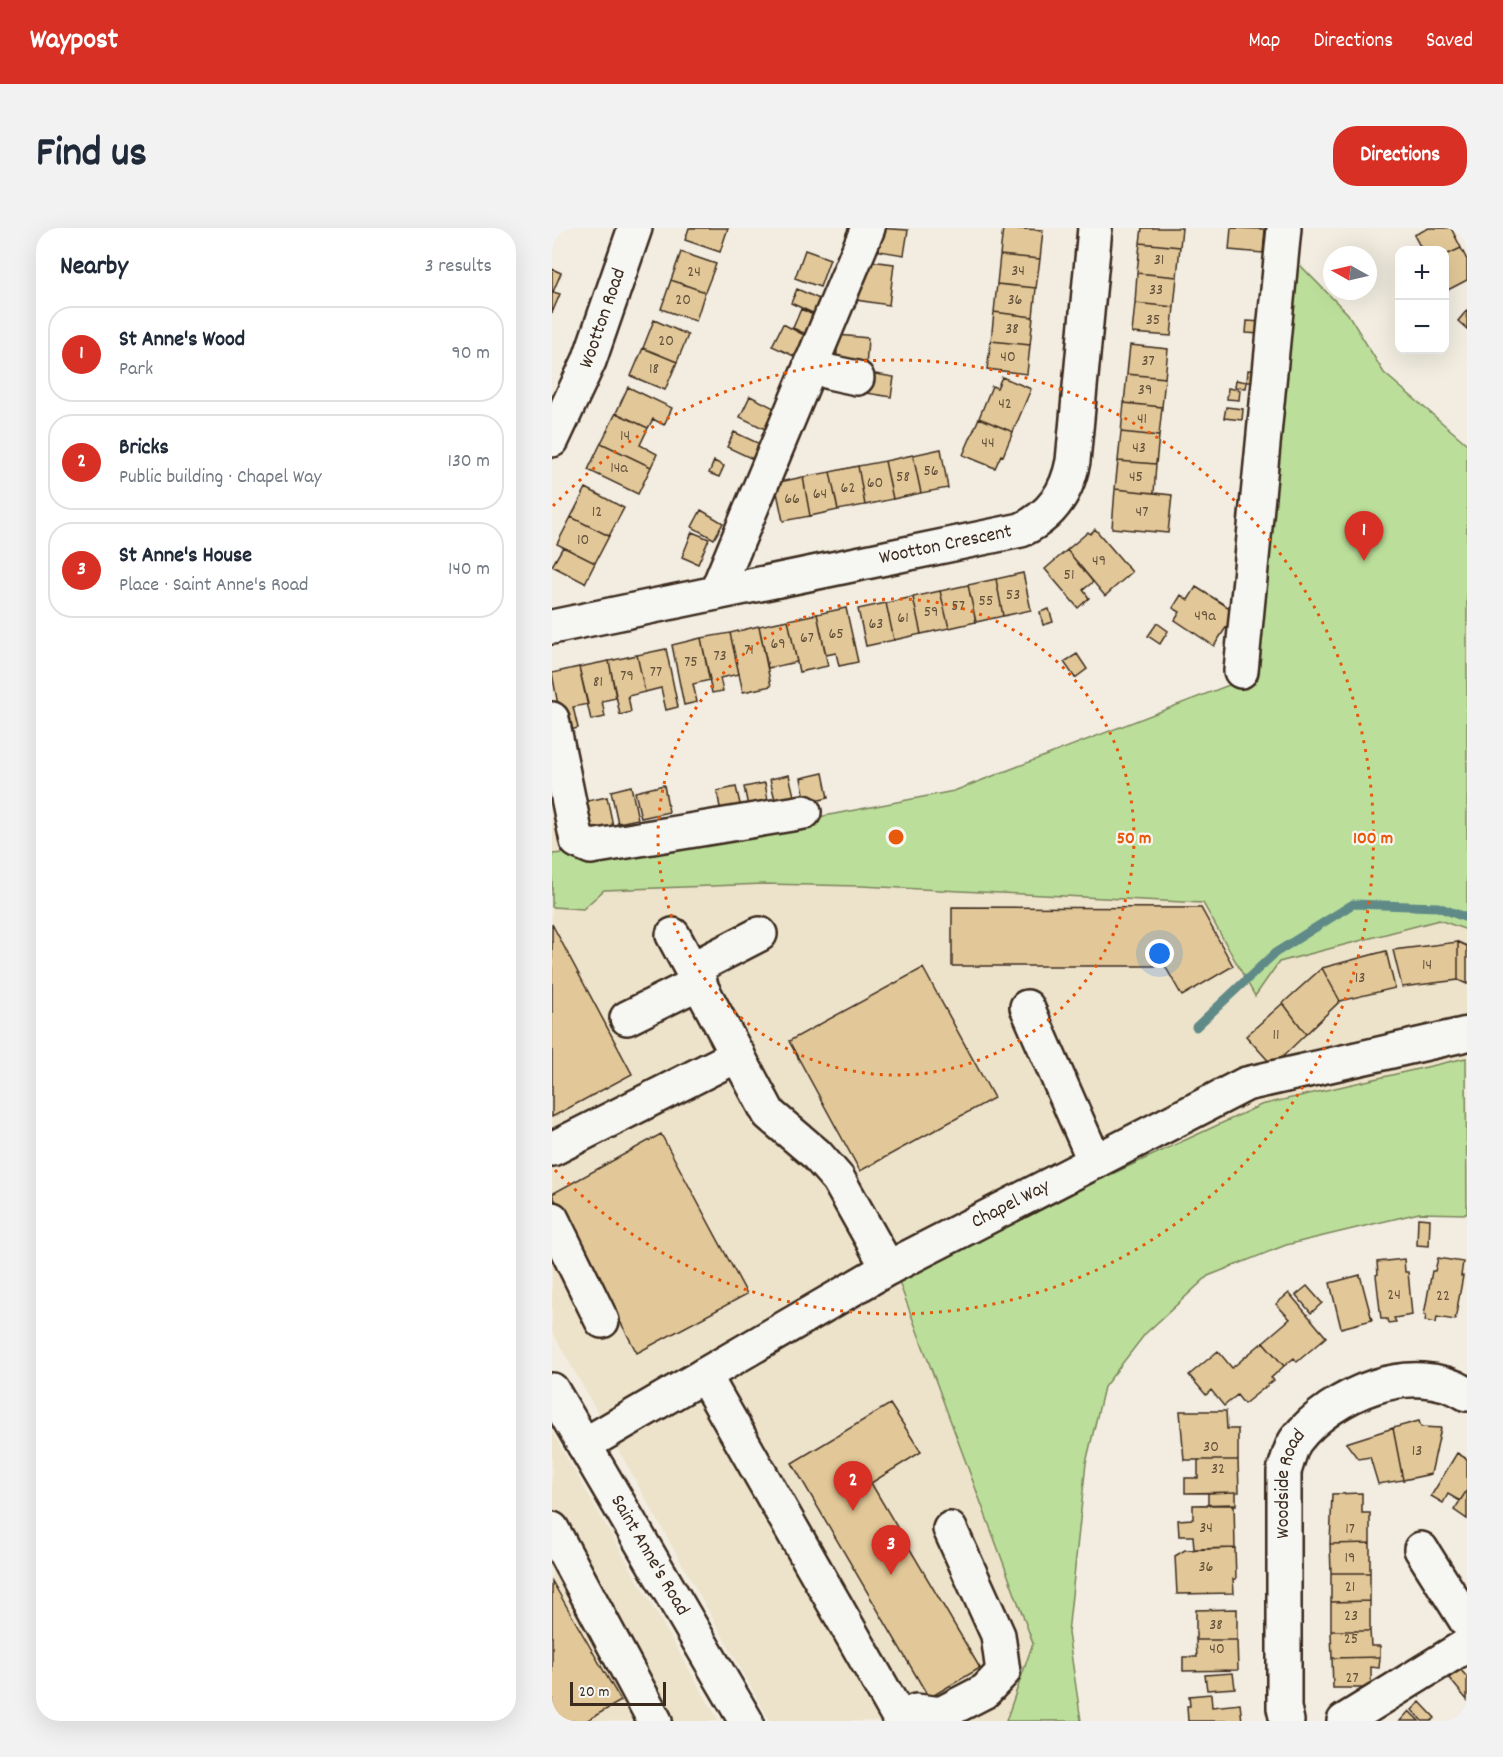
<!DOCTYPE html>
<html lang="en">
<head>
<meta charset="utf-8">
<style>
  body { margin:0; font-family:Dekko,sans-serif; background:#f2f2f3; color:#1f2937 }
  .controls { position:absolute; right:18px; top:18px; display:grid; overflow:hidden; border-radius:12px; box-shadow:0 6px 24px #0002 }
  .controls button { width:54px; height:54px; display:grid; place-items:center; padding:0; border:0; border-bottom:2px solid #e0e1e3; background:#fff; color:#1f2937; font:30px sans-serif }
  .compass { position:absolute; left:771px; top:18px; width:54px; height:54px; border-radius:50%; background:#fff; box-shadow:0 6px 24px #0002; rotate:278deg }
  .scale { position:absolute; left:18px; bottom:15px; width:96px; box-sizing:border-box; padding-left:6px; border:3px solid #3b2a1e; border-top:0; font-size:16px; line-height:21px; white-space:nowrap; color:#3b2a1e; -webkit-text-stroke:4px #f6f6f2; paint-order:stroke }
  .you { position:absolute; left:608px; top:726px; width:21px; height:21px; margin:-15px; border:4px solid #fff; border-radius:50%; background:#1a73e8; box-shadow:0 0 0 9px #1a73e833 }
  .badge { display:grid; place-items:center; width:39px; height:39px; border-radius:50%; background:#d93025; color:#fff; font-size:20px; font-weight:700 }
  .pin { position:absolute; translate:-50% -50px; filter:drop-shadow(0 2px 3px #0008) }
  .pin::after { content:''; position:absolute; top:32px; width:21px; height:18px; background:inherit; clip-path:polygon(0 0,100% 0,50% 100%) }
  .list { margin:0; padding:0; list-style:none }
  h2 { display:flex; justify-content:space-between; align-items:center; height:78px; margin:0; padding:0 24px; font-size:26px }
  h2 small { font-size:20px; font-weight:400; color:#747a83 }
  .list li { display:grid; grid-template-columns:39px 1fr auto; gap:18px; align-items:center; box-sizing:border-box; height:96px; margin:0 12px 12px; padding:0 12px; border:2px solid #e0e1e3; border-radius:24px }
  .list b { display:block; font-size:22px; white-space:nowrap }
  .list p { margin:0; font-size:20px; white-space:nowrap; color:#747a83 }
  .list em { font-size:20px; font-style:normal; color:#747a83 }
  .map { position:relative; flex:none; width:915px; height:1493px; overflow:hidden; border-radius:24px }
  header { display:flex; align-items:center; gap:36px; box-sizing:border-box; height:84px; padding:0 30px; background:#d93025; color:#fff }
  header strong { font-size:28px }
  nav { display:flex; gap:33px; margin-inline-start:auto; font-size:21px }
  .intro { display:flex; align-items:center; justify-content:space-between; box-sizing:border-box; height:144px; padding:0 36px }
  h1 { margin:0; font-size:42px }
  .button { padding:15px 27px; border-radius:24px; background:#d93025; color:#fff; font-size:21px; font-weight:700 }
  main { display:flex; gap:36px; padding:0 36px }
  aside { flex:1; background:#fff; border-radius:24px; box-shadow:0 6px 24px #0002 }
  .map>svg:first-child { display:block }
</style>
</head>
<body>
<header>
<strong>Waypost</strong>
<nav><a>Map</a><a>Directions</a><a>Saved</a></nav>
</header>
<div class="intro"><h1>Find us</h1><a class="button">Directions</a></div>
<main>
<aside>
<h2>Nearby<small>3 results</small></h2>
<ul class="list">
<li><span class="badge">1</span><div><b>St Anne's Wood</b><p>Park</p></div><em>90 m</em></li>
<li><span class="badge">2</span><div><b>Bricks</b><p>Public building · Chapel Way</p></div><em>130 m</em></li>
<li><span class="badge">3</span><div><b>St Anne's House</b><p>Place · Saint Anne's Road</p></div><em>140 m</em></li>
</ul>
</aside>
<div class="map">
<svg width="915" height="1493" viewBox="0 0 915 1493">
  <rect width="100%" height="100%" fill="#f2ede0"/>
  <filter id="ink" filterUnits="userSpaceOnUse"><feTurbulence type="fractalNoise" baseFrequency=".0167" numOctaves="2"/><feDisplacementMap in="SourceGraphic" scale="12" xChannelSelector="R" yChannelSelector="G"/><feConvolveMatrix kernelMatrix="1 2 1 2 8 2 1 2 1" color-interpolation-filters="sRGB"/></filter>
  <g filter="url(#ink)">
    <!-- built -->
    <path fill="#ede2ca" d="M0,542L18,625L0,626Z
      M212,656L309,658L651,675L703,767L727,734L887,692L915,702V831L709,877L345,1046L481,1415L454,1493H218L0,1103V679L31,681L52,662Z
      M0,1204L167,1493H0Z"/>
    <!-- green -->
    <path fill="#bbdf9a" stroke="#7b845c" stroke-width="1.5" d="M740,29L796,86L832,145L915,216V702L887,692L727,734L703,768L651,675L309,658L212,656L52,662L31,681L0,679V626L35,623L220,598L402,563L698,449Z
      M914,830L915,986L867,985L734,1017L656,1048L593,1106L552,1159L534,1235L516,1405L529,1493H454L481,1415L344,1046L709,877Z"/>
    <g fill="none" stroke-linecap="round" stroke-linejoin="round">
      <!-- stream -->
      <path stroke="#608a88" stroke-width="9" d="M644,799L723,725L801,676L886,679L915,690"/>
    </g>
    <!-- building -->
    <path fill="#e2c898" stroke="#3b2a1e" stroke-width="1.5" d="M137,0H176L168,24L133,12Z
      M324,0L356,2L352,27L321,22Z
      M451,0L491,2L488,31L448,27Z
      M590,0H630L628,19L588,15Z
      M679,0L713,1L711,25L677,22Z
      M877,0H899L909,20L892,28V22H870L862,7Z
      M588,15L628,19L625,49L585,45Z
      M909,20L915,32V52L892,64V28Z
      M253,22L278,31L268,59L243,50Z
      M129,24L164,36L153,64L119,52Z
      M448,27L488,31L484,60L445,56Z
      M310,32L342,36L337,77L304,72Z
      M0,41L9,45L1,64L8,66L0,85Z
      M585,45L625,49L622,79L583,75Z
      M119,52L153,64L144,93L109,81Z
      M445,56L484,60L481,89L442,84Z
      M245,61L272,73L265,87L239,75Z
      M583,75L622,79L619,108L580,105Z
      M249,81L265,89L256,107L241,100Z
      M915,82V101L906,93Z
      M442,84L481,89L478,117L439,113Z
      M102,92L136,107L125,134L91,120Z
      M695,93L710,94L708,106L694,105Z
      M231,96L254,108L244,129L220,118Z
      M286,107L316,110L314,140L284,138Z
      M439,113L478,117L475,146L435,141Z
      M578,117L616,121L613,150L575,146Z
      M91,120L125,134L113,162L79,148Z
      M696,142L704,143L703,154H695Z
      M317,145L342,149L339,169L314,165Z
      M575,146L613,150L610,179L572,175Z
      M450,149L479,161L461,204L427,190L440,158L445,160Z
      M684,152L695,154L694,160L683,159Z
      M76,159L120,180L112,197L101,191L96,200L64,185Z
      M676,160L688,162L687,172L675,171Z
      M198,168L222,180L213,201L188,189Z
      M572,175L610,179L607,208L569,204Z
      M674,179L691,181L690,192L672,190Z
      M64,185L96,200L88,217L105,226L99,239L49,215Z
      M427,190L461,204L451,228L449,227L443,240L411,227Z
      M182,204L210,217L203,232L175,219Z
      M569,204L607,208L604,236L566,233Z
      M49,215L99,239L86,266L36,242Z
      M389,221L396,260L369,265L361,227Z
      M361,227L369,265L341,271L333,233Z
      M162,233L172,238L167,249L157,245Z
      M333,233L341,271L313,277L306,238Z
      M566,233L604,236L602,265L563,261Z
      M306,238L313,277L286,282L278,244Z
      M278,244L286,282L258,288L251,249Z
      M251,249L258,288L231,293L223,255Z
      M34,260L72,280L57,308L19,289Z
      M563,261L620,267L616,305L560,300Z
      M149,282L171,295L162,311L140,299Z
      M19,289L57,308L43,335L5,316Z
      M543,301L580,344L553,368L515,322L536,304L538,306Z
      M140,304L157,311L146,336L130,329Z
      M11,319L43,335L33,355L0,338Z
      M515,322L541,354L531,362L537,370L526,380L493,341Z
      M471,345L479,382L451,388L444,351Z
      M444,351L451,388L424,394L416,357Z
      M416,357L424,394L397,400L388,363Z
      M644,359L684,384L662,418L623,392L628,384L621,380L629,367L636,372Z
      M388,363L397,400L369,406L361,369Z
      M361,369L369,406L342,412L334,375Z
      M334,375L342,412L314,418L306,381Z
      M294,380L306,434L287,438L284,425L274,427L265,386Z
      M497,381L501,394L491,397L488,384Z
      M265,386L276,438L247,444L236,392Z
      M236,392L245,434L216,440L207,398Z
      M605,395L616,403L608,416L596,408Z
      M207,398L219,458L191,464L178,405Z
      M178,405L187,446L168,450L171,463L160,465L149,410Z
      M149,410L158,452L141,456L145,474L132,477L120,417Z
      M114,421L126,479L114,482L109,460L93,464L85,427Z
      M525,426L535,441L523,450L512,434Z
      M85,427L93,464L76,468L79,484L68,487L57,433Z
      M57,433L64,470L50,473L53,489L39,492L27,439Z
      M27,439L36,476L21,479L26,500L11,504L0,445Z
      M271,545L276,570L254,575L249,550Z
      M237,547L243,572L224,576L218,551Z
      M213,555L217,578L197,583L192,559Z
      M112,557L117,584L89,590L83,564Z
      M79,558L86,591L66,595L59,563Z
      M184,559L189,580L169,585L165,563Z
      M55,569L61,598L33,604L26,575Z
      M400,679L649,680L681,738L630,768L613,738H400Z
      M0,696L80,846L0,889Z
      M906,714L915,718V756L906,752Z
      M906,714V752L850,759L841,722Z
      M834,723L843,760L788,773L770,740Z
      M371,740L442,870L308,943L237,813Z
      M770,740L788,773L754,806L731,775Z
      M731,775L754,806L721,838L694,808Z
      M109,906L195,1066L85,1125L0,966Z
      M866,990L878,991L877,1018L865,1017Z
      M886,1030L911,1034L909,1048H911L903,1092L885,1089L884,1095L873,1093L874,1087H872L880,1043H883Z
      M852,1031L853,1044H856L860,1087L842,1090L844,1094L836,1095L835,1091H829L824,1047L826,1046L825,1034Z
      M808,1047L820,1092L789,1100L778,1055Z
      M755,1058L770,1075L759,1085L744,1067Z
      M737,1065L774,1109L745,1134L742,1130L732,1138L711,1114L738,1091L724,1076Z
      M711,1114L732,1138L719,1150L722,1152L692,1176L685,1167L672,1178L659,1162L654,1167L637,1147L666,1123L680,1140Z
      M338,1176L369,1224L319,1255L428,1440L377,1470L240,1235Z
      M628,1183H674L675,1201H686V1232H632Z
      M867,1193L869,1199L889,1200L879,1246L851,1252L841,1200Z
      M841,1200L851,1252L826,1256L818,1229L806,1231L794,1215Z
      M905,1225L915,1231V1262L908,1273L896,1266L891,1275L879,1268Z
      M646,1232H686L687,1264L633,1265V1250H646Z
      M915,1262V1291L902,1282Z
      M684,1264V1277H656V1265Z
      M810,1265V1285H818V1315L778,1316L780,1266Z
      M682,1276L683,1320L642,1321L641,1308H627L626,1292L641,1291V1277Z
      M818,1315V1345H779L778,1316Z
      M683,1320L684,1351H681L682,1365L625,1366L623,1328L633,1322Z
      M779,1345H818V1373L779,1374Z
      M0,1353L69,1473L34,1493H0Z
      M818,1373V1403H779V1374Z
      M685,1381V1412H644V1382Z
      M779,1403H818L819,1418H828V1429L780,1430Z
      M644,1412H685L686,1442L631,1443V1429H645Z
      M828,1429L827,1440L819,1439V1460H781L780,1430Z
      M908,1441L915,1449V1472L897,1450Z
      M681,1445L683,1460L655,1462L653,1447Z
      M659,1466L660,1479L688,1476L690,1493H636L635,1478H638L637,1468Z
      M868,1474L883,1490L879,1493H870L860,1482Z
      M857,1483L867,1493H848Z"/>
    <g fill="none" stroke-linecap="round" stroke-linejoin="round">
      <defs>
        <g id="minor">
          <path d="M259,135L277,144L305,150"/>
          <path id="s1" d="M0,212L37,133L83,0"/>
          <path d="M164,365L316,0"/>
          <path id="s2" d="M0,399L469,302C499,288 515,265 521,233L543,0"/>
          <path d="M689,443L732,0"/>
          <path d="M0,491L25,613L39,619L252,584"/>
          <path d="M121,707L217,886L264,926L286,951L336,1040"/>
          <path d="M140,741L208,706"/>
          <path d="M475,779L543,934"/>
          <path d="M75,790L148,754"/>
          <path d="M0,921L186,827"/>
          <path d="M0,991L50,1093"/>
          <path d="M152,1147L348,1491L364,1483L390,1486L394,1493"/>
          <path id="s3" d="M0,1162L194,1493"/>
          <path id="s4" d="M32,1217L336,1040L694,856L915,806"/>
          <path d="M0,1301L103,1493"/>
          <path d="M869,1321L915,1394"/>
          <path d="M375,1493L433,1463L451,1444L446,1407L398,1301"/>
          <path id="s5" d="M735,1493L732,1480V1243C736,1233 738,1220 744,1212C780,1166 861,1131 915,1166"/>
          <path d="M792,1493L915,1417"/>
        </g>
      </defs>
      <!-- minor casing -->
      <use href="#minor" stroke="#3b2a1e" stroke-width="38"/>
      <!-- minor -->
      <use href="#minor" stroke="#f6f6f2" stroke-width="33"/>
    </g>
  </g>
  <!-- distance rings -->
  <g fill="none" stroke="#e8590c" stroke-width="3" stroke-dasharray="3 6">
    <circle cx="344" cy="609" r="238"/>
    <path d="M1 278A477 477 0 1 1 1 940"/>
  </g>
  <g text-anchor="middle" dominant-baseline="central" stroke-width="4.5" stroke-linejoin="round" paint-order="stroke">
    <!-- number labels -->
    <g font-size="16" fill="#65523c">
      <text x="607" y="32">31</text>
      <text x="466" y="43">34</text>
      <text x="142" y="44">24</text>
      <text x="604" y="62">33</text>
      <text x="131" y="72">20</text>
      <text x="463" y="72">36</text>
      <text x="601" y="92">35</text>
      <text x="460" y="101">38</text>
      <text x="114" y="113">20</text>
      <text x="456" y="129">40</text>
      <text x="596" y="133">37</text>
      <text x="102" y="141">18</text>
      <text x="593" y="162">39</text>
      <text x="453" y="176">42</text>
      <text x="590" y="191">41</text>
      <text x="73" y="208">14</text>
      <text x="436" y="215">44</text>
      <text x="587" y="220">43</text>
      <text x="67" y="240">14a</text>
      <text x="379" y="243">56</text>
      <text x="351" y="249">58</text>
      <text x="584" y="249">45</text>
      <text x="323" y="255">60</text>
      <text x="296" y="260">62</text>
      <text x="268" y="266">64</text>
      <text x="240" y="271">66</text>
      <text x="45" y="284">12</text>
      <text x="590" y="284">47</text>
      <text x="31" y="312">10</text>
      <text x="547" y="333">49</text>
      <text x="517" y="347">51</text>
      <text x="461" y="367">53</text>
      <text x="434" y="373">55</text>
      <text x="406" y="378">57</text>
      <text x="379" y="384">59</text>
      <text x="653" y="388">49a</text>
      <text x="351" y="390">61</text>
      <text x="324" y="396">63</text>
      <text x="284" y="406">65</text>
      <text x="255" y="410">67</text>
      <text x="226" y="416">69</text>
      <text x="197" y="422">71</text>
      <text x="168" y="428">73</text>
      <text x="139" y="434">75</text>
      <text x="104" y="444">77</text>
      <text x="75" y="448">79</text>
      <text x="46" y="454">81</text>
      <text x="875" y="737">14</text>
      <text x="808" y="750">13</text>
      <text x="724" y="807">11</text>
      <text x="842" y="1067">24</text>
      <text x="891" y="1068">22</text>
      <text x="659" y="1219">30</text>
      <text x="865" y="1223">13</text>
      <text x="666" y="1241">32</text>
      <text x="654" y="1300">34</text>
      <text x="798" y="1301">17</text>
      <text x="798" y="1330">19</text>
      <text x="654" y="1339">36</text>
      <text x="798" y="1359">21</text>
      <text x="799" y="1388">23</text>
      <text x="664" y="1397">38</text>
      <text x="799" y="1411">25</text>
      <text x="665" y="1421">40</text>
      <text x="800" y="1450">27</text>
    </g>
    <!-- street labels -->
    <g font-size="20" fill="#3b2a1e" stroke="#f6f6f2">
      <text stroke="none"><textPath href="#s1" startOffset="132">Wootton Road</textPath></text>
      <text stroke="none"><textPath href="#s2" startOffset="402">Wootton Crescent</textPath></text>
      <text stroke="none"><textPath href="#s4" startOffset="490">Chapel Way</textPath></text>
      <text stroke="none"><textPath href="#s5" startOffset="238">Woodside Road</textPath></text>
      <text stroke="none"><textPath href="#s3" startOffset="192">Saint Anne's Road</textPath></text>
    </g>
  </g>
  <circle cx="344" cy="609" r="9" fill="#e8590c" stroke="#f6f6f2" stroke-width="3"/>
  <g font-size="18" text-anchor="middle" font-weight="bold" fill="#e8590c" stroke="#f6f6f2" stroke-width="4.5" stroke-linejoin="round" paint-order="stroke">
    <text x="582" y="615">50 m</text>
    <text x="821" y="615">100 m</text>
  </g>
</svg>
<div class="controls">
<button>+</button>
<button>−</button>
</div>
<svg class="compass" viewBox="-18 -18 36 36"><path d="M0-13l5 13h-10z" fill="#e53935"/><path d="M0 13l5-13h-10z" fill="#747a83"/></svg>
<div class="scale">20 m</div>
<div class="you"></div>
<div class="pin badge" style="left:812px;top:333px">1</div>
<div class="pin badge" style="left:301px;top:1283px">2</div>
<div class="pin badge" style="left:339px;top:1347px">3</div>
</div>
</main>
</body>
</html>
